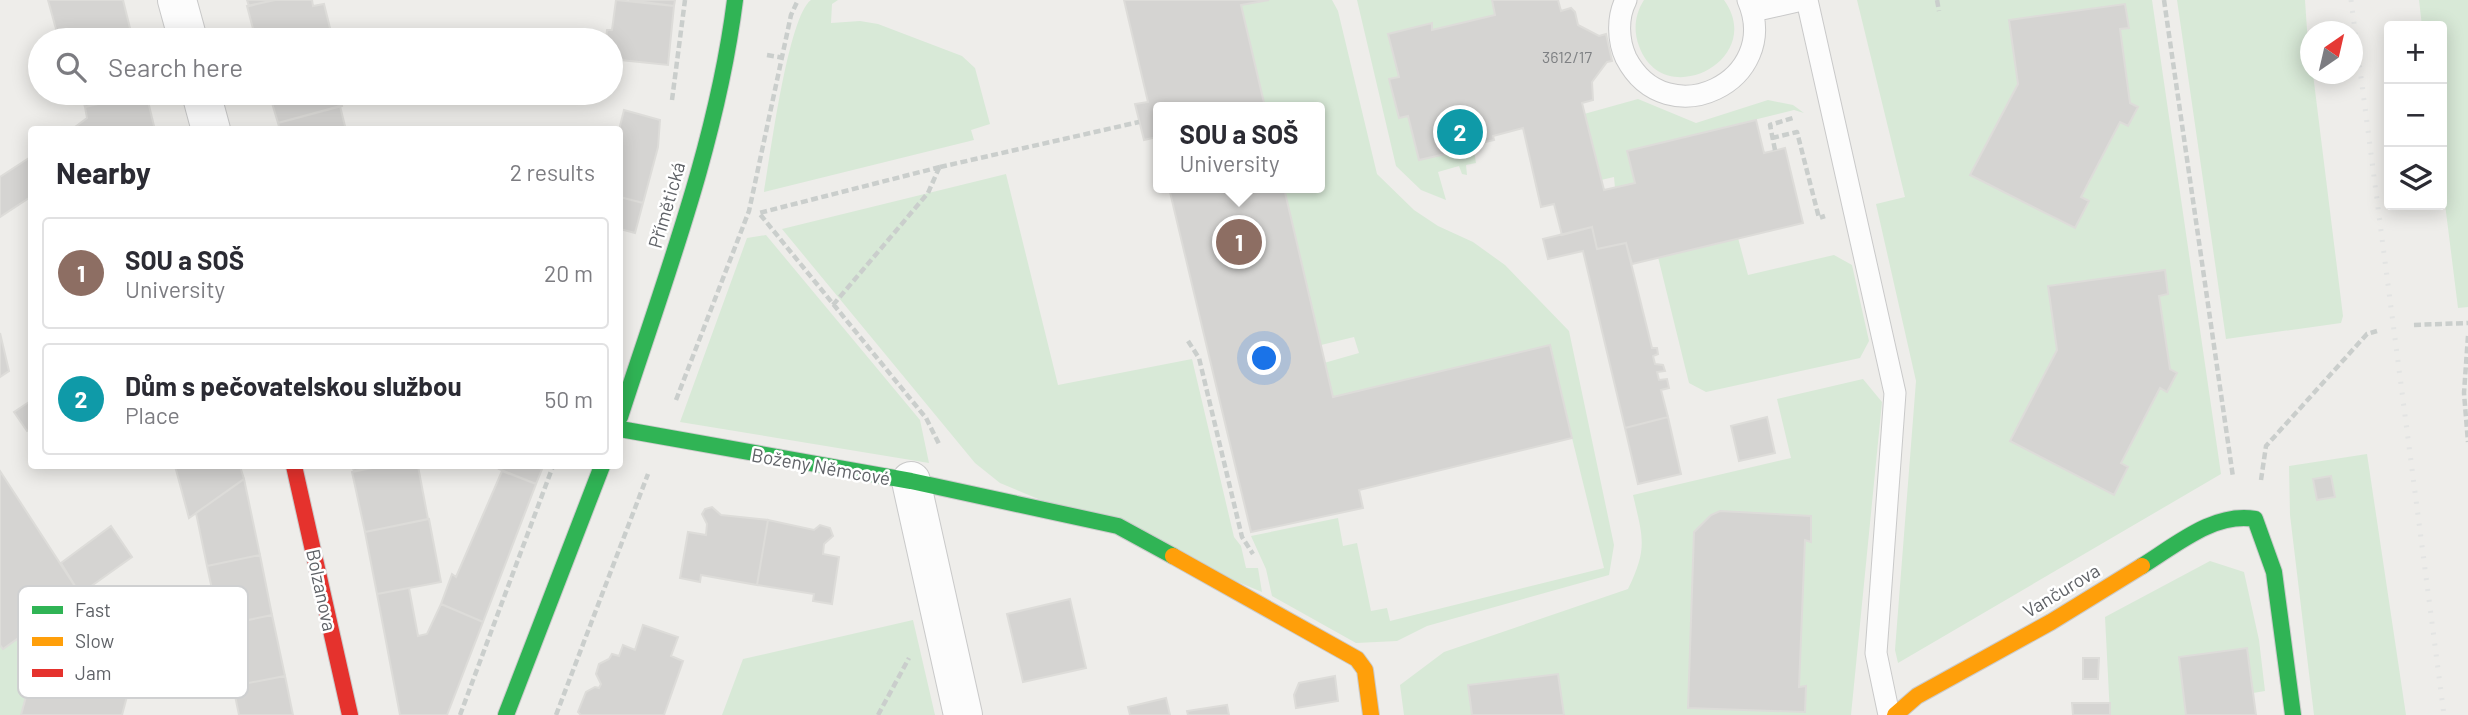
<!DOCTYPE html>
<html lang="en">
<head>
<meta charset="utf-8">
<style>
  body { margin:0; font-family:Barlow,sans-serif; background:#f2f2f3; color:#2b2b33 }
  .controls { position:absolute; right:21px; top:21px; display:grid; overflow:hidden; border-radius:7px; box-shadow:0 4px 18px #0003 }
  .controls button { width:63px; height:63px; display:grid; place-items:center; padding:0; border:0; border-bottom:2px solid #e1e1e2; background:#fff; color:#2b2b33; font:35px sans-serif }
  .compass { position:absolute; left:2300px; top:21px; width:63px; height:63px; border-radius:50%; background:#fff; box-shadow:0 4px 18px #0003; rotate:34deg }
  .you { position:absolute; left:1265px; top:359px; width:24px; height:24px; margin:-18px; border:5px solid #fff; border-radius:50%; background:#1a73e8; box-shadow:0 0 0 10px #1a73e833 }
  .badge { display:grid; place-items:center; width:46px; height:46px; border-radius:50%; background:#ea580c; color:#fff; font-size:23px; font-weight:700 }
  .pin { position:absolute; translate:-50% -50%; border:4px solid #fff; box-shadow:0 2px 7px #0006 }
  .popup { position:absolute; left:1153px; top:102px; width:172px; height:91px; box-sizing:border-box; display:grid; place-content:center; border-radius:7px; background:#fff; filter:drop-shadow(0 2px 5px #0005); font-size:23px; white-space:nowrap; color:#7c7c81 }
  .popup b { font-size:26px; color:#2b2b33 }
  .popup::after { content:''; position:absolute; left:50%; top:100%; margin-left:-14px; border:14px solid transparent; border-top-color:#fff }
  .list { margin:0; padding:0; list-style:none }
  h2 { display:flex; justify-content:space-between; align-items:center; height:91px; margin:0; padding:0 28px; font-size:30px }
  h2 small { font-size:23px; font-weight:400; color:#7c7c81 }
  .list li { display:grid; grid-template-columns:46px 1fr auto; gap:21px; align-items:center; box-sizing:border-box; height:112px; margin:0 14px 14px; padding:0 14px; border:2px solid #e1e1e2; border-radius:7px }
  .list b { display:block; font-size:26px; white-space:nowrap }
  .list p { margin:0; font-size:23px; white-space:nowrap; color:#7c7c81 }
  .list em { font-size:23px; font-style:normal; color:#7c7c81 }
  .icon { flex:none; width:38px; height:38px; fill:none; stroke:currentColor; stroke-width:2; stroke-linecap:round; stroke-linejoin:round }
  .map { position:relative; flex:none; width:2468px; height:715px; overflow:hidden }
  .search { position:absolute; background:#fff; box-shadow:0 4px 18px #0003; left:28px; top:28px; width:595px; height:77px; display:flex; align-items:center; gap:18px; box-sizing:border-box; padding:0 24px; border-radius:38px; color:#7c7c81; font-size:26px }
  .panel { position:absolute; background:#fff; box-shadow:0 4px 18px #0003; left:28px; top:126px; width:595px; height:343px; border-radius:7px }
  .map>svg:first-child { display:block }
</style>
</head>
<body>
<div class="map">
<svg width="2468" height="715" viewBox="0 0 2468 715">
  <rect width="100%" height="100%" fill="#eeedea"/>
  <!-- green -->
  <path fill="#d8e9d7" d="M811,0H838L832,4L831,23L860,21L878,24L962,56L975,68L990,124L971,130L974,140L764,192C770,158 788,16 811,0Z
    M1269,0H1332L1338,11L1377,174L1414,210L1438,226L1473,242L1505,265L1569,331L1614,545L1609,575L1427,626L1397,641L1356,643L1272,596L1266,569L1251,536L1338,518L1343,546L1357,543L1371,611L1387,608L1390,621L1604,568L1572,438L1333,397L1324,363L1359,353L1354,337L1321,345L1284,188H1320V107H1265L1241,5Z
    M1357,0H1492L1495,15L1432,30L1431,23L1388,34L1399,77L1390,79L1399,117L1408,116L1419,160L1473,144L1476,163L1466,165L1467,175L1462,174L1459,166L1438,172L1446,200L1421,190L1396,166Z
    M1644,0H1724C1767,60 1663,113 1639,46C1633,30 1635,14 1644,0Z
    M1857,0H2152L2221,474L1898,663L1895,650L1916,381L1876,204L1905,197Z
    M2177,0H2305L2310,74H2313L2343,316L2341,323L2226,339Z
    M2419,0H2468V307L2458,308L2442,180V26H2422Z
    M1638,99L1696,123L1768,100L1793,105L1804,113L1794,110L1627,151L1635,183L1615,188L1614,177L1601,180L1584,114Z
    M1006,174L1058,385L1192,359L1234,537L1241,546L1246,568H1258L1262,592L1000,483L975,463L782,229Z
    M766,235L920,420L929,463L680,422L747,238Z
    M1738,238L1748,275L1834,255L1852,265L1869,341L1860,358L1706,392L1689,383L1658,257Z
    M1863,379L1882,402L1851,715H1404L1400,685L1444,652L1628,589C1648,548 1643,538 1633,495L1791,458L1777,399Z
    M2367,454L2406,715H2314L2290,515L2289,466Z
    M2210,561L2244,572L2259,640L2265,691L2253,693L2247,648L2179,657L2186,715H2110L2105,617Z
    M80,594L95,664L39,649L21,715H0V645L3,649Z
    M913,620L935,715H722L743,659Z"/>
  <!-- building -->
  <path fill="#d5d4d2" stroke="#dddcd9" stroke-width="2" d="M48,0H123L131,32L99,40H59Z
    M247,0H275L249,6Z
    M275,0H312L313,6L324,4L333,40H256L247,6Z
    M616,0L674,6L668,65L611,59V40H606L607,30H612Z
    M629,0H675L674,6Z
    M1124,0H1269L1241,5L1265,107H1158V144L1157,137L1144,140L1135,104L1148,102Z
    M1492,0H1558L1561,11L1571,8L1575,12L1578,25L1599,36L1606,34L1612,61L1607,62L1592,82L1593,100L1582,103L1604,190L1635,183L1627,151L1756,120L1764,153L1785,148L1803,223L1632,264L1626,243L1597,249L1592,227L1562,235L1554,204L1541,207L1523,128L1493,136L1494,140L1459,148V151L1419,160L1408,116L1399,118L1389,79L1399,77L1388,34L1432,23V30L1495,15Z
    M2125,4L2129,28L2120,29L2130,103L2138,107L2128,126L2120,122L2081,197L2089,201L2075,228L1970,175L2018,84L2009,20Z
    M131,32L133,40H99Z
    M81,93H143L85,107Z
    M146,93L155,130H71L87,118L85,107Z
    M269,93H339L342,106L278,123Z
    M340,106L346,130H280L278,123Z
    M624,110L660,120L658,147L643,203L620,197L619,130Z
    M32,156V196L0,217V177Z
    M1169,188H1284L1333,397L1550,345L1572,438L1359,490L1363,508L1251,532Z
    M620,197L643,203L635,233L620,229Z
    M1592,227L1597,249L1626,243L1652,348H1657L1658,354L1653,356L1655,364L1663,365L1665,371L1657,372L1659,380L1667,379L1669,388L1661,390L1668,417L1625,428L1583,251L1548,259L1543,239Z
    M2165,270L2168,294L2159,296L2170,369L2177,373L2167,392L2160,388L2121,463L2128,467L2114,495L2010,441L2057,350L2048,286Z
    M0,333L9,371L0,377Z
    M32,400V428L27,431L14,412Z
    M1668,417L1681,474L1638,484L1625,428Z
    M1767,417L1775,453L1739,461L1731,426Z
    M175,466H240L244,479L189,518Z
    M352,466H382L354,471Z
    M382,466H418L428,519L365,532L352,472Z
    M501,466H533L542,469L536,484L499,469Z
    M0,471L80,594L3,649L0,645Z
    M502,471L536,484L483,622L441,604L452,574L456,577Z
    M2331,476L2335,497L2317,500L2313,479Z
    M244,479L260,555L207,566L196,513Z
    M712,507L721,515L768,520L757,585L701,575L700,582L680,578L688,532L706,535L707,524L702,514L705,509Z
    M1720,511L1811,516V542L1805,540L1799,687L1806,686L1805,712L1688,708L1694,532L1711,515Z
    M429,519L441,582L377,594L365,532Z
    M768,520L814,530L820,525L830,528L833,536L824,544L823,554L839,557L832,604L813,601L814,594L757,585Z
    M111,526L132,557L80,594L61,563Z
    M260,555L272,615L220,626L207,566Z
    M409,588L418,636L427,634L441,604L483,622L447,715H400L377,594Z
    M1070,599L1086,668L1023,682L1007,614Z
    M272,615L285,676L233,686L220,626Z
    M643,625L678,637L671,656L683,661L664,715H581L578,712L586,692L595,687L599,688L601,684L596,674L599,664L609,659L612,654L619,656L623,645L635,650Z
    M2247,648L2256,715H2186L2179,657Z
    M39,649L133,674L122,715H21Z
    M2083,658H2099L2098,679H2083Z
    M1558,674L1564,715H1472L1468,685Z
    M285,676L293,715H239L233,686Z
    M1335,676L1338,701L1296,708L1294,695L1299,683Z
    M1166,698L1170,715H1130L1128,707Z
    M2072,703H2110V715H2073Z
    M1227,705L1229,715H1188L1187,711Z"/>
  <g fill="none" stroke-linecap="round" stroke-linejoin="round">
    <defs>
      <path id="lane" d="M1626,0C1617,17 1618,41 1626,58C1667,137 1783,81 1748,0
        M1807,0L1895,393L1876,653L1889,715
        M1753,11L1802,0"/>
      <path id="street" d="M177,0L188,40
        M201,93L211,130
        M911,481L963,715"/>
      <path id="fast" d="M620,417C664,281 717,143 735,0
        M620,429L911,481L1118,526L1173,556
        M2142,566C2176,545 2214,512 2255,519L2274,572L2293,715
        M506,715L602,466"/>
      <path id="slow" d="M1173,556L1357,659L1365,670L1371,715
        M1895,715L1917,696L2051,622L2142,566"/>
      <path id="jam" d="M294,466L350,715"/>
    </defs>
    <!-- lane casing -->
    <use href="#lane" stroke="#c9c9c9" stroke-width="23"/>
    <!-- street casing -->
    <use href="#street" stroke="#c9c9c9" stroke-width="40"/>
    <!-- fast casing -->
    <use href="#fast" stroke="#cbcbcb" stroke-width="18"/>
    <!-- slow casing -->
    <use href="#slow" stroke="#cbcbcb" stroke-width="18"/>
    <!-- jam casing -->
    <use href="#jam" stroke="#cbcbcb" stroke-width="18"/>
    <!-- path -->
    <path stroke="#cacecc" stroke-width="4.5" stroke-dasharray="7 3.5" stroke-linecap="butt" d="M1937,0L1939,11
      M2164,0L2233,477
      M767,55L784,58
      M672,100L685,0
      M1772,138L1797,132L1819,218L1825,216
      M1775,150L1770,125L1793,118
      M940,167L759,213L926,418L940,446
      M833,305L928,193L939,168
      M2414,325L2468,323
      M2468,336L2464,393L2468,442
      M1188,341L1199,358L1242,537L1253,554
      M676,400L749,211L791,15L798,0
      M2261,480L2266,446L2367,334L2377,331
      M460,715L553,466
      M556,715L648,474
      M878,715L909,658"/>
    <!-- lane -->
    <use href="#lane" stroke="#fcfcfc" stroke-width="21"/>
    <!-- street -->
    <use href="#street" stroke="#fcfcfc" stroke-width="38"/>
    <!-- fast -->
    <use href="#fast" stroke="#30b455" stroke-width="16"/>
    <!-- slow -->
    <use href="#slow" stroke="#ff9f0a" stroke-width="16"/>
    <!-- jam -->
    <use href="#jam" stroke="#e5322d" stroke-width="16"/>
    <!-- rail -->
    <path stroke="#e3e4e3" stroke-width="5" stroke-dasharray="2 9" stroke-linecap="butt" d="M2351,0L2444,715"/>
    <!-- path-bridge -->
    <path stroke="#cacecc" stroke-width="4.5" stroke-dasharray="7 3.5" stroke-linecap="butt" d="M940,167L1139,122"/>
  </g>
  <g text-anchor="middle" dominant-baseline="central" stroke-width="5" stroke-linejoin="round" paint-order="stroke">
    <!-- number labels -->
    <g font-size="16" fill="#7e8083">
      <text x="1567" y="56">3612/17</text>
    </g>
    <!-- street labels -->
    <g font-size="19" fill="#5f6267" stroke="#fff">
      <text transform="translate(666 205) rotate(-74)">Přímětická</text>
      <text transform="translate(821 466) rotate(10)">Boženy Němcové</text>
      <text transform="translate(322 590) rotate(78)">Bolzanova</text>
      <text transform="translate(2061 590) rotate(-31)">Vančurova</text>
    </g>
  </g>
  <!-- legend -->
  <rect x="18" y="586" width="230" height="112" rx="10" fill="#fff" stroke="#cfd0d1" stroke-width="2"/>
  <rect x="32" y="606" width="31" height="8" fill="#30b455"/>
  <rect x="32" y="637" width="31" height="9" fill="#ff9f0a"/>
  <rect x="32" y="669" width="31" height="8" fill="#e5322d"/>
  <g font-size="19" fill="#5f6267">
    <text x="75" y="617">Fast</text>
    <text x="75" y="648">Slow</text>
    <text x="75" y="680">Jam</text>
  </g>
</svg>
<div class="controls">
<button>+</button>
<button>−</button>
<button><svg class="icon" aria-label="layers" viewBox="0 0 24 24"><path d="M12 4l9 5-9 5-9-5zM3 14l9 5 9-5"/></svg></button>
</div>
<svg class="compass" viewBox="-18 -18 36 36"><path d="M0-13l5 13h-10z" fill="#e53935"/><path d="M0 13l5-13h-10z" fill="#7c7c81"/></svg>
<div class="you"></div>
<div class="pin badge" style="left:1239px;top:242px;background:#8d6e63">1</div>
<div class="popup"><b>SOU a SOŠ</b>University</div>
<div class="pin badge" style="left:1460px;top:132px;background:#0f9aa8">2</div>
<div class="search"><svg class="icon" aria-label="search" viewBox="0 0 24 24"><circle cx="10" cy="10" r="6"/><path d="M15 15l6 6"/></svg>Search here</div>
<section class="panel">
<h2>Nearby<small>2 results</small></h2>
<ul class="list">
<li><span class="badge" style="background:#8d6e63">1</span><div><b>SOU a SOŠ</b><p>University</p></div><em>20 m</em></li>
<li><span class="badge" style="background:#0f9aa8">2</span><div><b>Dům s pečovatelskou službou</b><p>Place</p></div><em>50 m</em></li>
</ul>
</section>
</div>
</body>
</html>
